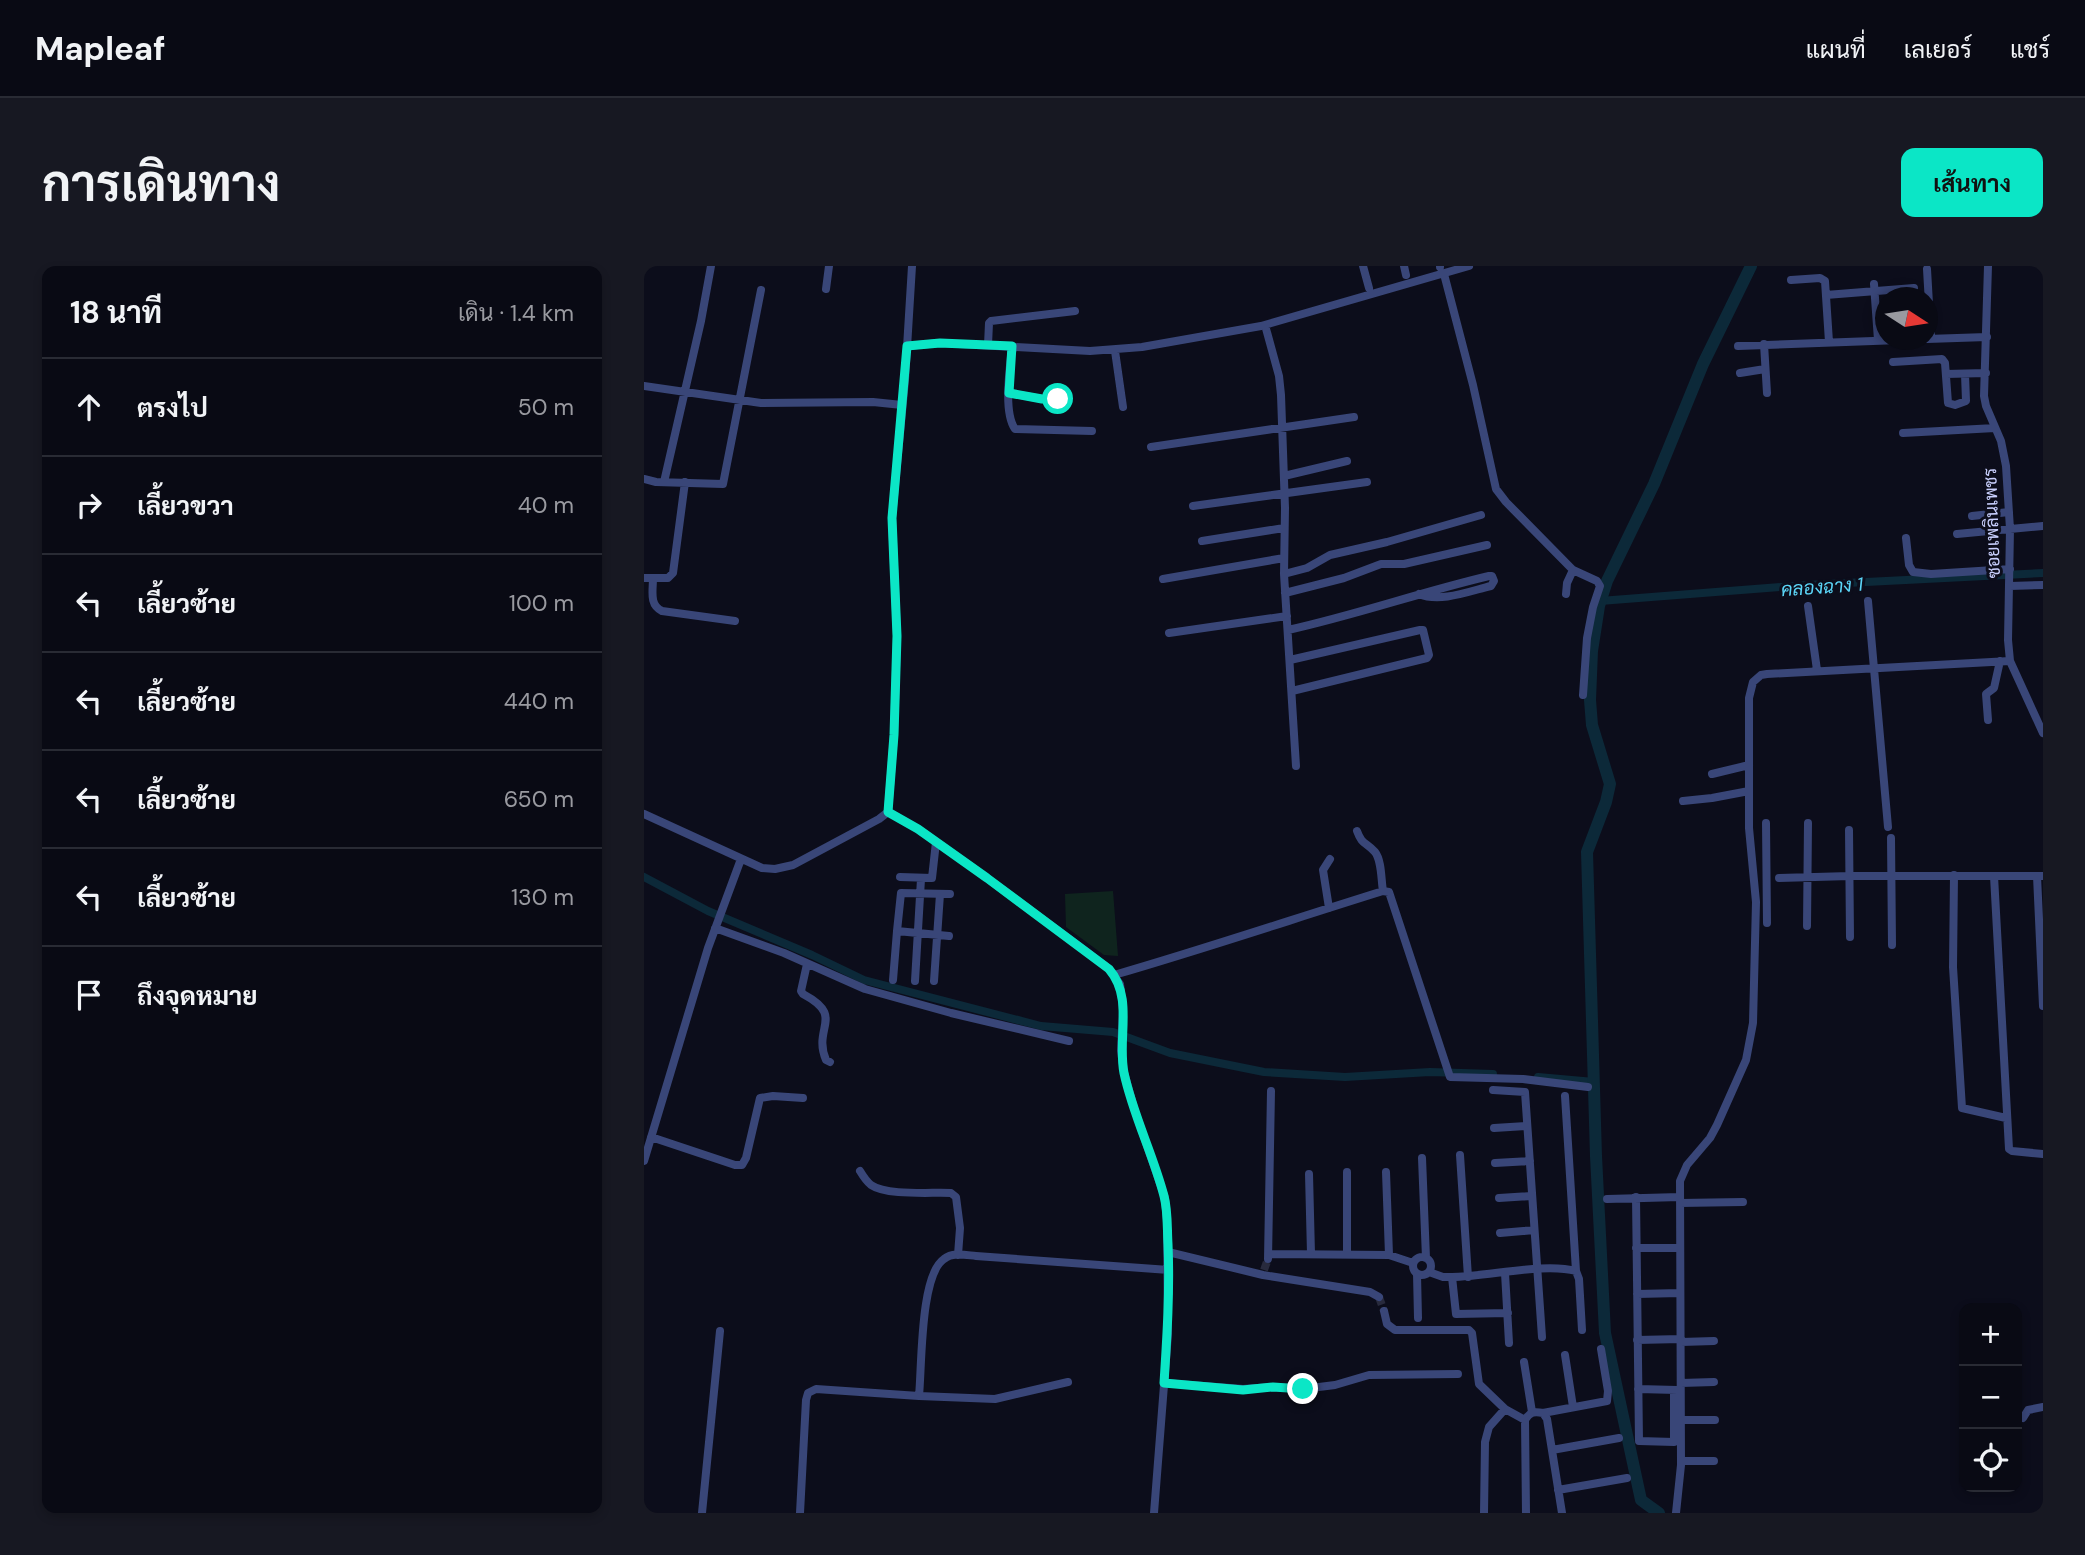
<!DOCTYPE html>
<html lang="th">
<head>
<meta charset="utf-8">
<style>
  body { margin:0; font-family:"DM Sans",Sarabun,sans-serif; background:#171822; color:#f1f3f6 }
  .controls { position:absolute; right:21px; bottom:21px; display:grid; overflow:hidden; border-radius:14px; box-shadow:0 4px 10px #0003 }
  .controls button { width:63px; height:63px; display:grid; place-items:center; padding:0; border:0; border-bottom:2px solid #292b34; background:#090a14; color:#f1f3f6; font:35px sans-serif }
  .compass { position:absolute; left:1231px; top:21px; width:63px; height:63px; border-radius:50%; background:#090a14; box-shadow:0 4px 10px #0003; rotate:102deg }
  .stop { position:absolute; width:21px; height:21px; margin:-16px; border:5px solid #0be6c6; border-radius:50%; background:#fff }
  .stop.end { background:#0be6c6; border-color:#fff; box-shadow:0 2px 7px #0008 }
  .list { margin:0; padding:0; list-style:none }
  h2 { display:flex; justify-content:space-between; align-items:center; height:91px; margin:0; padding:0 28px; font-size:30px }
  h2 small { font-size:23px; font-weight:400; color:#999aa0 }
  .list li { display:grid; grid-template-columns:46px 1fr auto; gap:21px; align-items:center; box-sizing:border-box; height:98px; padding:0 28px; border-top:2px solid #292b34 }
  .list b { display:block; font-size:26px; white-space:nowrap }
  .list em { font-size:23px; font-style:normal; color:#999aa0 }
  .icon { flex:none; width:38px; height:38px; fill:none; stroke:currentColor; stroke-width:2; stroke-linecap:round; stroke-linejoin:round }
  .map { position:relative; flex:none; width:1399px; height:1247px; overflow:hidden; border-radius:14px }
  header { display:flex; align-items:center; gap:42px; box-sizing:border-box; height:98px; padding:0 35px; background:#090a14; border-bottom:2px solid #292b34 }
  header strong { font-size:33px }
  nav { display:flex; gap:38px; margin-inline-start:auto; font-size:24px }
  .intro { display:flex; align-items:center; justify-content:space-between; box-sizing:border-box; height:168px; padding:0 42px }
  h1 { margin:0; font-size:49px }
  .button { padding:18px 32px; border-radius:14px; background:#0be6c6; color:#111; font-size:24px; font-weight:700 }
  main { display:flex; gap:42px; padding:0 42px }
  aside { flex:1; background:#090a14; border-radius:14px; box-shadow:0 4px 10px #0003 }
  .map>svg:first-child { display:block }
</style>
</head>
<body>
<header>
<strong>Mapleaf</strong>
<nav><a>แผนที่</a><a>เลเยอร์</a><a>แชร์</a></nav>
</header>
<div class="intro"><h1>การเดินทาง</h1><a class="button">เส้นทาง</a></div>
<main>
<aside>
<h2>18 นาที<small>เดิน · 1.4 km</small></h2>
<ul class="list">
<li><svg class="icon" aria-label="ahead" viewBox="0 0 24 24"><path d="M12 20V5M6 11l6-6 6 6"/></svg><div><b>ตรงไป</b></div><em>50 m</em></li>
<li><svg class="icon" aria-label="right" viewBox="0 0 24 24"><path d="M7 20v-9h11M14 6l5 5-5 5"/></svg><div><b>เลี้ยวขวา</b></div><em>40 m</em></li>
<li><svg class="icon" aria-label="left" viewBox="0 0 24 24"><path d="M17 20v-9H6M10 6l-5 5 5 5"/></svg><div><b>เลี้ยวซ้าย</b></div><em>100 m</em></li>
<li><svg class="icon" aria-label="left" viewBox="0 0 24 24"><path d="M17 20v-9H6M10 6l-5 5 5 5"/></svg><div><b>เลี้ยวซ้าย</b></div><em>440 m</em></li>
<li><svg class="icon" aria-label="left" viewBox="0 0 24 24"><path d="M17 20v-9H6M10 6l-5 5 5 5"/></svg><div><b>เลี้ยวซ้าย</b></div><em>650 m</em></li>
<li><svg class="icon" aria-label="left" viewBox="0 0 24 24"><path d="M17 20v-9H6M10 6l-5 5 5 5"/></svg><div><b>เลี้ยวซ้าย</b></div><em>130 m</em></li>
<li><svg class="icon" aria-label="arrive" viewBox="0 0 24 24"><path d="M6 21V4h12l-3 4 3 4H6"/></svg><div><b>ถึงจุดหมาย</b></div></li>
</ul>
</aside>
<div class="map">
<svg width="1399" height="1247" viewBox="0 0 1399 1247">
  <rect width="100%" height="100%" fill="#0c0d1b"/>
  <!-- green -->
  <path fill="#0f241e" d="M469,625L474,690L460,689L422,661L421,628Z"/>
  <g fill="none" stroke-linecap="round" stroke-linejoin="round">
    <!-- canal -->
    <path stroke="#0c2939" stroke-width="8" d="M956,335L1163,319L1399,307
      M0,611L64,645L168,689L220,714L397,760L469,766L526,787L620,806L701,811L786,806L849,808
      M894,811L950,816"/>
    <!-- river -->
    <path stroke="#0c2939" stroke-width="12" d="M1015,1247L997,1234L961,1067L952,890L943,586L962,536L966,518L948,459L946,434L948,385L955,340L963,315L1010,218L1059,98L1107,0"/>
    <!-- minor-tunnel -->
    <path stroke="#282a3d" stroke-width="8" stroke-dasharray="8 4" stroke-linecap="butt" d="M620,1004L624,993
      M735,1031L740,1045"/>
    <!-- minor -->
    <path stroke="#394678" stroke-width="8" d="M719,0L725,22
      M760,0L762,9
      M796,0V1
      M1344,0L1340,130L1342,140L1357,175L1362,200L1366,263L1364,374L1366,395L1399,467
      M1283,3L1287,73
      M800,8L829,119L852,223L862,236L929,304L923,317L922,328
      M1147,14L1176,12L1181,15L1185,76
      M1230,18L1234,74
      M182,23L185,0
      M1182,29L1270,22
      M621,59L635,110L637,129L641,242L640,308L652,500
      M1283,73L1343,71
      M1120,78L1123,127
      M344,79L345,57L347,55L431,45
      M263,80L296,77L446,85L498,81L617,60L825,0
      M1094,80L1256,74
      M368,81C366,101 359,146 371,163L448,165
      M471,85L479,141
      M1249,96L1298,93L1301,97L1304,137L1311,139L1322,135L1321,108
      M1096,107L1121,103
      M1302,108L1342,107
      M0,120L117,137L229,136L258,139
      M365,127L398,133H414
      M1259,167L1351,162
      M507,181L710,151
      M640,210L703,195
      M0,213L12,216L79,218L117,24
      M20,216L57,55L67,0
      M549,240L723,216
      M1328,250L1365,246
      M1313,268L1399,260
      M1262,272L1265,299L1269,306L1287,308L1366,303
      M558,275L640,262
      M929,304L953,315L956,320L949,341L943,372L939,429
      M640,308L663,302L686,289L743,276L837,249
      M0,312H24L29,307L41,216
      M9,312C9,325 5,339 18,345L91,355
      M519,313L640,292
      M1366,320L1399,319
      M641,327L700,312L737,298H760L843,279
      M1224,335L1244,561
      M1164,340L1173,404
      M644,364C712,349 777,326 845,310H848L850,315L847,320C826,325 796,337 775,328
      M525,367L643,350
      M646,394L776,364H779L785,389L783,392L648,425
      M1344,454L1342,428L1350,422L1356,395
      M1068,508L1105,499
      M1039,535L1068,532L1105,525
      M244,546L274,563L332,604L443,686L465,703L476,718L479,744L477,785L480,806L490,842L521,932L523,957L524,1068L510,1247
      M0,548L118,602L131,603L149,599L235,553L244,546L250,469L253,370L248,252L261,114L268,0
      M1122,557L1123,657
      M1205,564L1206,671
      M713,565C718,579 722,576 731,586C738,595 737,614 739,625
      M1247,572L1248,679
      M1310,609L1309,701L1318,842L1362,852
      M1350,610L1365,883L1368,885L1399,888
      M1393,610L1399,740
      M256,611L288,612L292,576
      M1135,612L1206,610H1399
      M685,642L679,604L686,593
      M1163,660L1164,557
      M71,662L140,687L221,723L307,747L425,775
      M305,670L253,665L257,627L306,628
      M163,698L157,725L159,728C202,751 168,761 182,794L186,796
      M470,709C560,683 649,653 739,625L745,626L806,811L879,813L944,821
      M249,714L253,665
      M271,715L277,613
      M290,715L296,628
      M849,824L881,826L898,1071
      M921,830L932,1005
      M850,862L883,860
      M7,871L91,899H98L102,892L116,832L129,830L159,832
      M816,889L824,1011
      M778,892L782,992
      M0,895L64,682L97,593
      M851,897L886,895
      M216,905C219,910 222,915 227,919C243,930 287,926 307,927L312,931L316,962L314,989
      M703,906V988
      M742,906L745,989
      M665,908L667,988
      M992,931L995,1175L1030,1176V1124
      M855,932L888,930
      M963,933L1036,931
      M1036,937L1099,936
      M856,967L890,964
      M992,982H1036
      M524,986L619,1009L726,1026L735,1031
      M626,988L745,989L769,997
      M769 1000a9 9 0 1 1 18 0a9 9 0 1 1-18 0Z
      M624,993L627,825
      M785,1006L799,1011H808C843,1011 900,996 932,1005L935,1013L938,1064
      M861,1007L865,1077
      M773,1008L774,1052
      M808,1011L812,1048L864,1047
      M993,1028L1036,1027
      M740,1045L743,1058L751,1064H825L828,1067L835,1118L861,1143L881,1154
      M993,1074L1037,1073
      M1037,1076L1070,1075
      M921,1089L929,1141
      M880,1096L888,1146
      M520,1117L599,1123L629,1121L659,1123L691,1119L725,1109L814,1108
      M1037,1117L1070,1116
      M994,1123L1033,1124
      M275,1130L351,1133L424,1116
      M899,1147L963,1135L964,1125L957,1083
      M1379,1152L1384,1144L1399,1141
      M1037,1154H1071
      M908,1184L975,1172
      M1037,1195H1070
      M914,1224L983,1212
      M58,1247L76,1065
      M156,1247L162,1134L164,1127L172,1123L275,1130C278,1100 276,1009 300,993C309,986 321,989 332,990L525,1004
      M840,1247L841,1176L845,1161L861,1143
      M882,1247L881,1154C886,1146 890,1145 899,1147L903,1153L918,1247
      M1032,1247L1037,1199L1036,915L1043,899L1066,872L1073,859L1102,794L1109,757L1112,636L1105,562V432L1109,416L1117,409L1123,408L1366,395"/>
  </g>
  <g fill="none" stroke-linecap="round" stroke-linejoin="round">
    <!-- route -->
    <path stroke="#0be6c6" stroke-width="9" d="M414,133H398L365,127L368,80L296,77L263,80L248,252L253,370L250,469L244,546L274,563L343,612L465,703C490,732 473,772 480,807C489,849 509,888 520,930C524,945 523,962 524,978C526,1024 523,1071 520,1117L599,1124L629,1121L659,1123"/>
  </g>
  <g text-anchor="middle" dominant-baseline="central" stroke-width="6" stroke-linejoin="round" paint-order="stroke">
    <!-- street labels -->
    <g font-size="18" fill="#c8cffc" stroke="#0c0d1b">
      <text transform="translate(1348 257) rotate(-92)">ซอยเพลินเพชร</text>
    </g>
    <!-- water labels -->
    <g font-size="19" font-style="italic" fill="#5bd5f7" stroke="#0c0d1b">
      <text transform="translate(1178 321) rotate(-4)">คลองฉาง 1</text>
    </g>
  </g>
</svg>
<div class="controls">
<button>+</button>
<button>−</button>
<button><svg class="icon" aria-label="locate" viewBox="0 0 24 24"><circle cx="12" cy="12" r="6"/><path d="M12 2v4M12 18v4M2 12h4M18 12h4"/></svg></button>
</div>
<svg class="compass" viewBox="-18 -18 36 36"><path d="M0-13l5 13h-10z" fill="#e53935"/><path d="M0 13l5-13h-10z" fill="#999aa0"/></svg>
<div class="stop" style="left:414px;top:133px"></div>
<div class="stop end" style="left:659px;top:1123px"></div>
</div>
</main>
</body>
</html>
